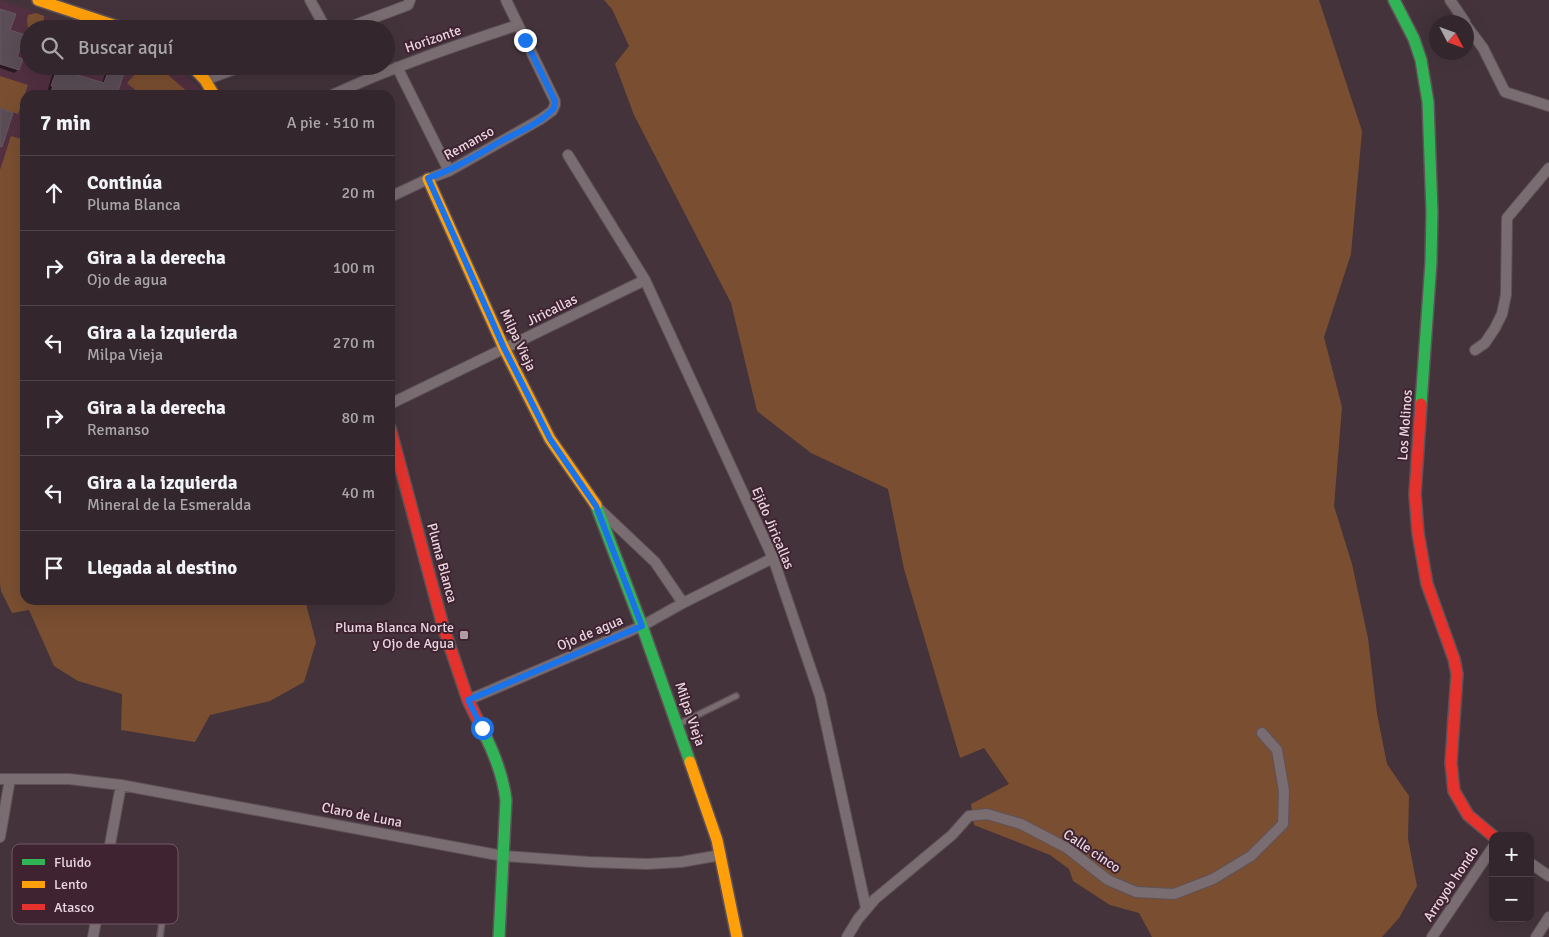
<!DOCTYPE html>
<html lang="es">
<head>
<meta charset="utf-8">
<style>
  body { margin:0; font-family:Signika,sans-serif; background:#3b2e34; color:#f1f3f6 }
  .controls { position:absolute; right:15px; bottom:15px; display:grid; overflow:hidden; border-radius:10px; box-shadow:0 5px 20px #0002 }
  .controls button { width:45px; height:45px; display:grid; place-items:center; padding:0; border:0; border-bottom:1px solid #4e4348; background:#33262c; color:#f1f3f6; font:25px sans-serif }
  .compass { position:absolute; left:1429px; top:15px; width:45px; height:45px; border-radius:50%; background:#33262c; box-shadow:0 5px 20px #0002; rotate:131deg }
  .stop { position:absolute; width:15px; height:15px; margin:-11px; border:4px solid #1a73e8; border-radius:50%; background:#fff }
  .stop.end { background:#1a73e8; border-color:#fff; box-shadow:0 1px 5px #0008 }
  .list { margin:0; padding:0; list-style:none }
  h2 { display:flex; justify-content:space-between; align-items:center; height:65px; margin:0; padding:0 20px; font-size:21px }
  h2 small { font-size:16px; font-weight:400; color:#a9a5a9 }
  .list li { display:grid; grid-template-columns:32px 1fr auto; gap:15px; align-items:center; box-sizing:border-box; height:75px; padding:0 20px; border-top:1px solid #4e4348 }
  .list b { display:block; font-size:19px; white-space:nowrap }
  .list p { margin:0; font-size:16px; white-space:nowrap; color:#a9a5a9 }
  .list em { font-size:16px; font-style:normal; color:#a9a5a9 }
  .icon { flex:none; width:28px; height:28px; fill:none; stroke:currentColor; stroke-width:2; stroke-linecap:round; stroke-linejoin:round }
  .map { position:relative; flex:none; width:1549px; height:937px; overflow:hidden }
  .search { position:absolute; background:#33262c; box-shadow:0 5px 20px #0002; left:20px; top:20px; width:375px; height:55px; display:flex; align-items:center; gap:12px; box-sizing:border-box; padding:0 18px; border-radius:28px; color:#a9a5a9; font-size:19px }
  .panel { position:absolute; background:#33262c; box-shadow:0 5px 20px #0002; left:20px; top:90px; width:375px; height:515px; border-radius:15px }
  .map>svg:first-child { display:block }
</style>
</head>
<body>
<div class="map">
<svg width="1549" height="937" viewBox="0 0 1549 937">
  <rect width="100%" height="100%" fill="#44333b"/>
  <!-- built -->
  <path fill="#523041" d="M0,0L84,29H29V66H173L199,88L203,95H25V247L0,242Z"/>
  <!-- green -->
  <path fill="#7a4f31" d="M604,0H1319L1362,131L1351,254L1324,337L1342,407L1334,506L1352,564L1368,638L1377,714L1387,764L1409,796L1408,839L1417,886L1399,918L1382,937H1152L1139,913L1110,905L1073,881L1069,869L1050,855L974,825L971,804L1009,784L984,748L960,758L904,569L888,489L811,453L757,411L731,303L634,115L615,64L629,46L612,9Z
    M36,13L44,16L43,29H29V37L27,20L28,15Z
    M142,66H158L190,94L141,95L127,83Z
    M0,76L28,85L18,114L0,108Z
    M11,136L25,140V153L20,167L25,169V600H305L316,642L304,682L270,701L210,715L195,742L121,730L122,694L78,681L54,666L29,610L12,613L1,591L0,583V170Z"/>
  <!-- shadow -->
  <path fill="#0007" d="M0,10L8,30L15,57L21,59L18,70L14,73L0,68Z
    M55,66H72L70,74L102,84L107,66H124L117,89L131,93V95H46Z
    M25,159V171L21,170Z"/>
  <!-- building -->
  <path fill="#5a4d56" stroke="#655861" d="M0,9L16,14L10,30L25,35L17,57L23,59L19,70L0,64Z
    M58,66H73L71,73L104,83L110,66H126L117,95H50L53,86H51Z
    M0,108L13,113L2,147L0,146Z"/>
  <g fill="none" stroke-linecap="round" stroke-linejoin="round">
    <defs>
      <path id="lane" d="M679,724L736,696
        M160,937L166,893"/>
      <path id="street" d="M310,0L326,29
        M1450,0L1465,22
        M1466,25L1483,48L1505,92L1549,106
        M344,29L408,5L410,0
        M397,67L449,171
        M205,80L243,66
        M332,95C393,67 454,46 518,25
        M568,155L645,280L773,558L820,696L866,908
        M390,197L428,179L449,171L541,119L552,111L555,105V101L506,0
        M1475,350L1485,343L1495,328L1502,314L1506,295L1507,218L1549,168
        M390,404L645,280
        M598,508L655,562L683,603
        M468,700L642,626L683,603L773,558
        M0,779H69L121,785L503,856L589,862L647,864L681,862L721,855
        M0,837L10,779
        M1530,863L1549,876
        M93,937L121,785
        M847,937L858,919L875,899L952,835L969,816L987,814L1021,824L1067,848L1108,880L1136,892L1174,894L1213,879L1251,856L1283,824L1284,791L1277,750L1262,733
        M1432,937L1493,847
        M1536,937L1549,917"/>
      <path id="fast" d="M1394,0L1414,39L1421,60L1428,102L1432,212L1431,262L1421,404
        M596,505L642,626L690,762
        M484,733C495,755 503,775 506,800L499,937"/>
      <path id="slow" d="M38,0L125,29
        M192,66L205,80L214,95
        M428,179L504,348L550,439L596,505
        M690,762L717,840L737,937"/>
      <path id="jam" d="M1421,404L1415,494L1418,533L1427,584L1454,659L1457,674L1451,763L1454,791L1468,815L1493,836
        M390,428L443,626L468,700L484,733"/>
    </defs>
    <!-- lane casing -->
    <use href="#lane" stroke="#5f5157" stroke-width="8"/>
    <!-- street casing -->
    <use href="#street" stroke="#5f5157" stroke-width="12"/>
    <!-- fast casing -->
    <use href="#fast" stroke="#5f5157" stroke-width="14"/>
    <!-- slow casing -->
    <use href="#slow" stroke="#5f5157" stroke-width="14"/>
    <!-- jam casing -->
    <use href="#jam" stroke="#5f5157" stroke-width="14"/>
    <!-- lane -->
    <use href="#lane" stroke="#7a6d72" stroke-width="5"/>
    <!-- street -->
    <use href="#street" stroke="#7a6d72" stroke-width="10"/>
    <!-- fast -->
    <use href="#fast" stroke="#30b455" stroke-width="11"/>
    <!-- slow -->
    <use href="#slow" stroke="#ff9f0a" stroke-width="11"/>
    <!-- jam -->
    <use href="#jam" stroke="#e5322d" stroke-width="11"/>
  </g>
  <g fill="none" stroke-linecap="round" stroke-linejoin="round">
    <!-- route -->
    <path stroke="#1a73e8" stroke-width="6" d="M482,728L468,700L642,626L596,506L550,439L504,348L428,178C456,169 480,153 505,139C521,131 542,122 554,108L555,101L525,40"/>
  </g>
  <!-- markers -->
  <rect fill="#af9ca5" stroke="#3f2331" stroke-width="2" x="459" y="630" width="10" height="10" rx="2.5"/>
  <g text-anchor="middle" dominant-baseline="central" stroke-width="4" stroke-linejoin="round" paint-order="stroke">
    <!-- street labels -->
    <g font-size="14" fill="#e9d5de" stroke="#3f2331">
      <text transform="translate(433 39) rotate(-19)">Horizonte</text>
      <text transform="translate(469 143) rotate(-29)">Remanso</text>
      <text transform="translate(552 310) rotate(-26)">Jiricallas</text>
      <text transform="translate(518 340) rotate(65)">Milpa Vieja</text>
      <text transform="translate(1405 425) rotate(-86)">Los Molinos</text>
      <text transform="translate(773 528) rotate(67)">Ejido Jiricallas</text>
      <text transform="translate(442 563) rotate(75)">Pluma Blanca</text>
      <text transform="translate(590 633) rotate(-23)">Ojo de agua</text>
      <text transform="translate(690 714) rotate(71)">Milpa Vieja</text>
      <text transform="translate(362 815) rotate(11)">Claro de Luna</text>
      <text transform="translate(1092 851) rotate(34)">Calle cinco</text>
      <text transform="translate(1451 884) rotate(-56)">Arroyob hondo</text>
    </g>
    <!-- poi labels -->
    <g font-size="14" fill="#e9d5de" stroke="#3f2331" text-anchor="end">
      <text x="454" y="627">Pluma Blanca Norte<tspan x="454" dy="16">y Ojo de Agua</tspan></text>
    </g>
  </g>
  <!-- legend -->
  <rect x="12" y="844" width="166" height="80" rx="8" fill="#3f2331" stroke="#725865" stroke-width="1"/>
  <rect x="22" y="859" width="23" height="6" fill="#30b455"/>
  <rect x="22" y="881" width="23" height="7" fill="#ff9f0a"/>
  <rect x="22" y="904" width="23" height="6" fill="#e5322d"/>
  <g font-size="14" fill="#e9d5de">
    <text x="54" y="867">Fluido</text>
    <text x="54" y="889">Lento</text>
    <text x="54" y="912">Atasco</text>
  </g>
</svg>
<div class="controls">
<button>+</button>
<button>−</button>
</div>
<svg class="compass" viewBox="-18 -18 36 36"><path d="M0-13l5 13h-10z" fill="#e53935"/><path d="M0 13l5-13h-10z" fill="#a9a5a9"/></svg>
<div class="stop" style="left:482px;top:728px"></div>
<div class="stop end" style="left:525px;top:40px"></div>
<div class="search"><svg class="icon" aria-label="search" viewBox="0 0 24 24"><circle cx="10" cy="10" r="6"/><path d="M15 15l6 6"/></svg>Buscar aquí</div>
<section class="panel">
<h2>7 min<small>A pie · 510 m</small></h2>
<ul class="list">
<li><svg class="icon" aria-label="ahead" viewBox="0 0 24 24"><path d="M12 20V5M6 11l6-6 6 6"/></svg><div><b>Continúa</b><p>Pluma Blanca</p></div><em>20 m</em></li>
<li><svg class="icon" aria-label="right" viewBox="0 0 24 24"><path d="M7 20v-9h11M14 6l5 5-5 5"/></svg><div><b>Gira a la derecha</b><p>Ojo de agua</p></div><em>100 m</em></li>
<li><svg class="icon" aria-label="left" viewBox="0 0 24 24"><path d="M17 20v-9H6M10 6l-5 5 5 5"/></svg><div><b>Gira a la izquierda</b><p>Milpa Vieja</p></div><em>270 m</em></li>
<li><svg class="icon" aria-label="right" viewBox="0 0 24 24"><path d="M7 20v-9h11M14 6l5 5-5 5"/></svg><div><b>Gira a la derecha</b><p>Remanso</p></div><em>80 m</em></li>
<li><svg class="icon" aria-label="left" viewBox="0 0 24 24"><path d="M17 20v-9H6M10 6l-5 5 5 5"/></svg><div><b>Gira a la izquierda</b><p>Mineral de la Esmeralda</p></div><em>40 m</em></li>
<li><svg class="icon" aria-label="arrive" viewBox="0 0 24 24"><path d="M6 21V4h12l-3 4 3 4H6"/></svg><div><b>Llegada al destino</b></div></li>
</ul>
</section>
</div>
</body>
</html>
